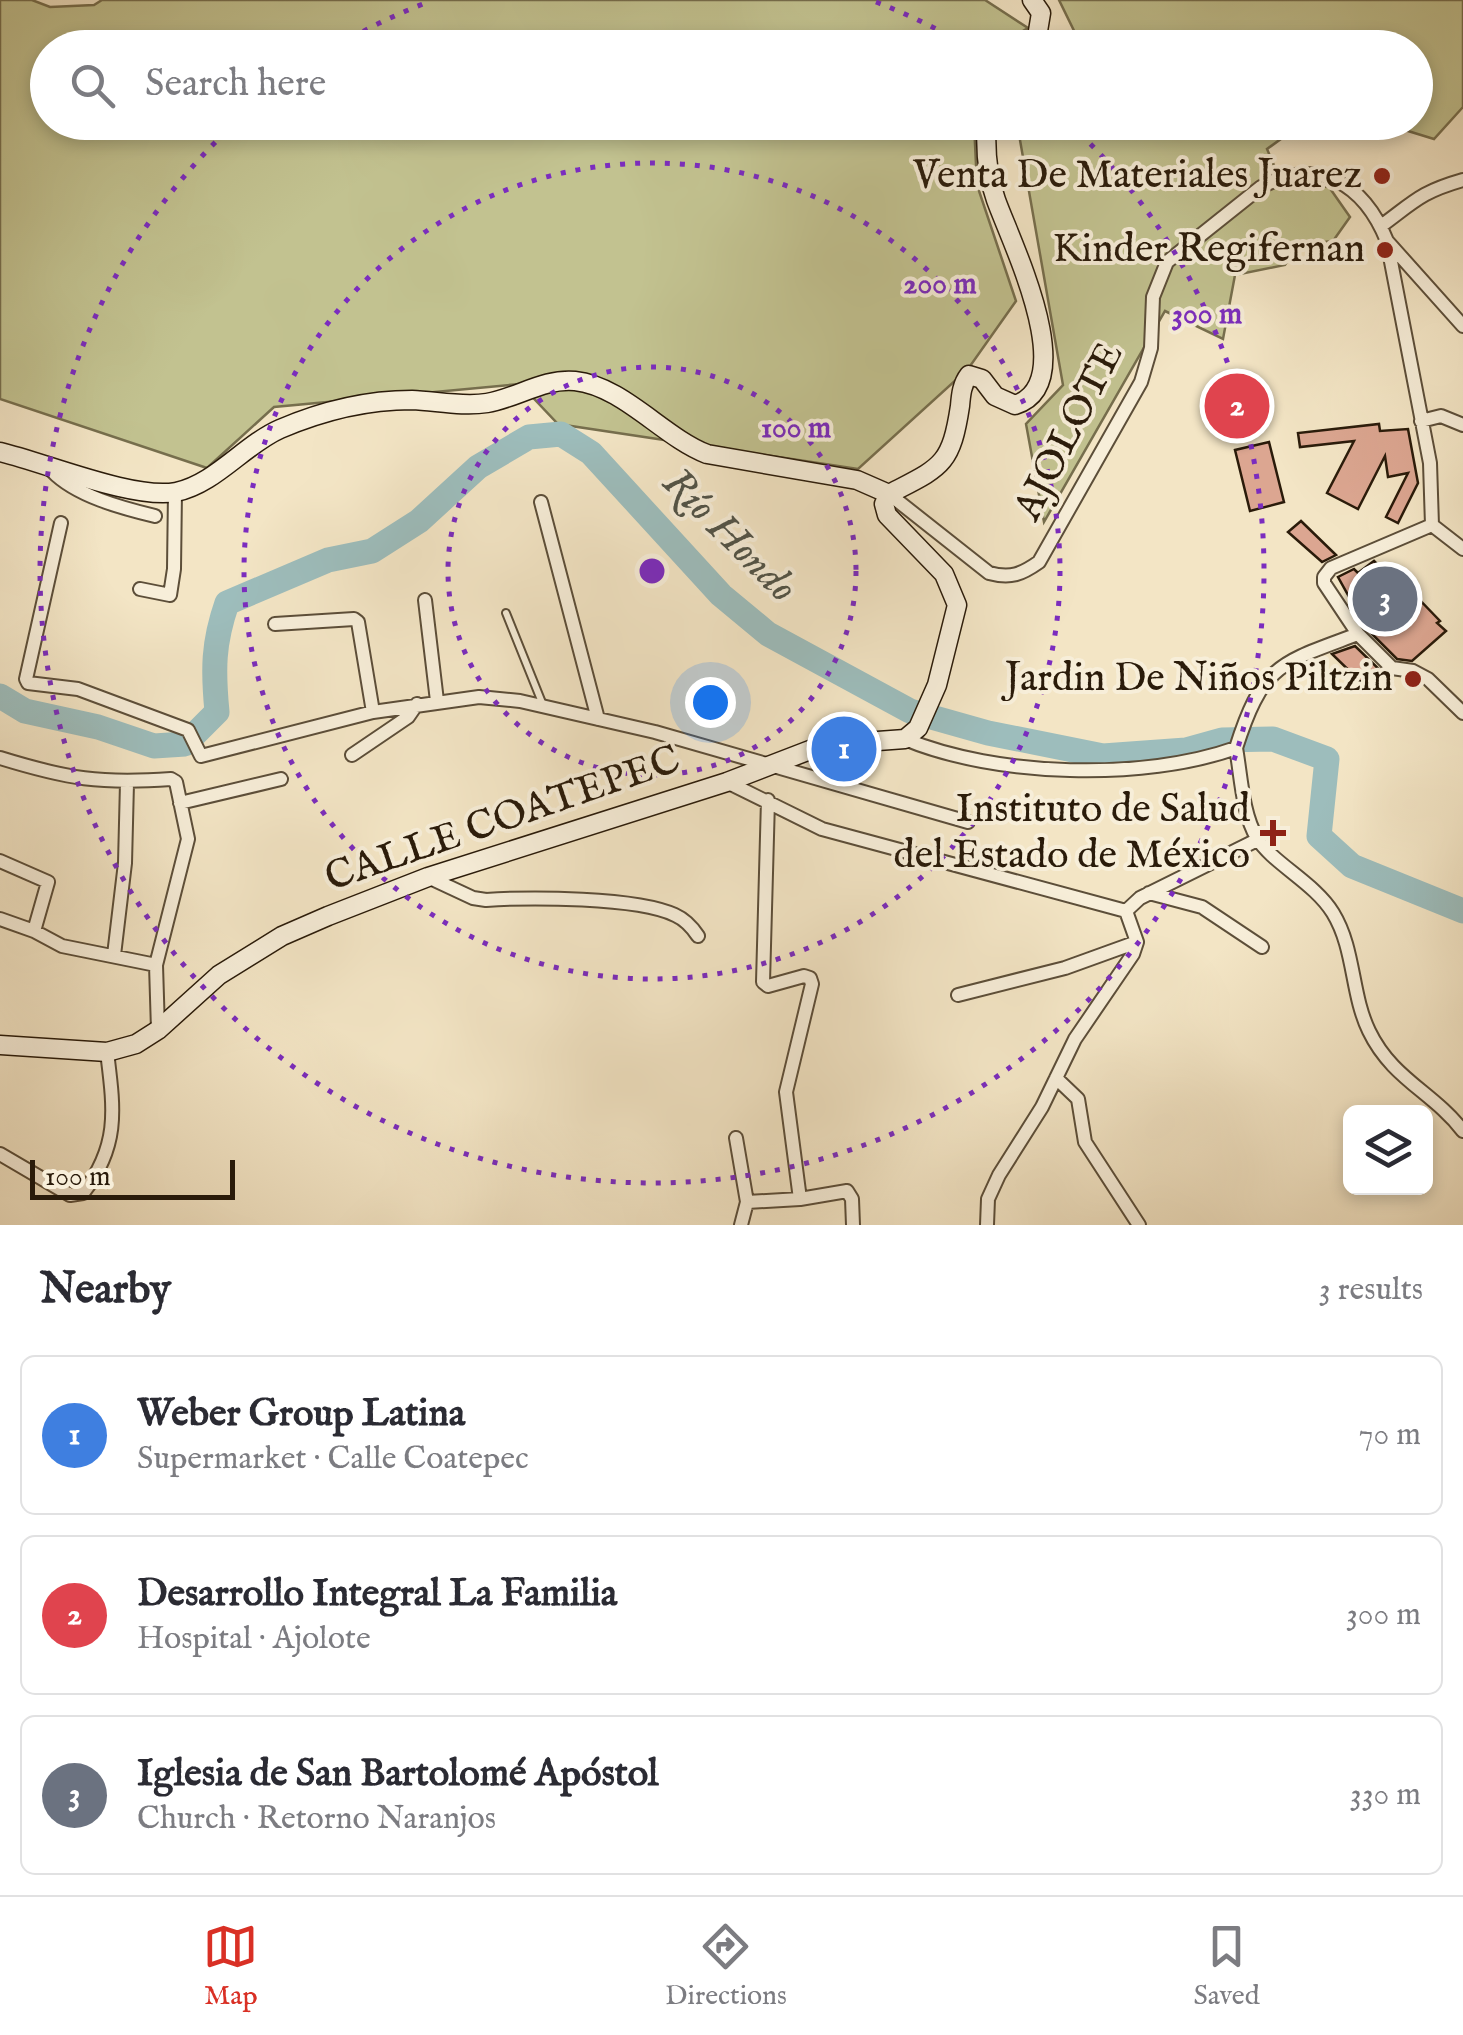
<!DOCTYPE html>
<html lang="en">
<head>
<meta charset="utf-8">
<style>
  body { margin:0; font-family:"IM FELL English",serif; background:#f2f2f3; color:#2b2b33 }
  .controls { position:absolute; right:30px; bottom:30px; display:grid; overflow:hidden; border-radius:15px; box-shadow:0 5px 15px #0003 }
  .controls button { width:90px; height:90px; display:grid; place-items:center; padding:0; border:0; border-bottom:2px solid #e1e1e2; background:#fff; color:#2b2b33; font:50px sans-serif }
  .scale { position:absolute; left:30px; bottom:25px; width:205px; box-sizing:border-box; padding-left:10px; border:5px solid #2a1b0a; border-top:0; font-size:28px; line-height:35px; white-space:nowrap; color:#2a1b0a; -webkit-text-stroke:8px #f7eed9; paint-order:stroke }
  .you { position:absolute; left:710px; top:702px; width:35px; height:35px; margin:-25px; border:8px solid #fff; border-radius:50%; background:#1a73e8; box-shadow:0 0 0 15px #1a73e833 }
  .badge { display:grid; place-items:center; width:65px; height:65px; border-radius:50%; background:#d93025; color:#fff; font-size:32px; font-weight:700 }
  .pin { position:absolute; translate:-50% -50%; border:5px solid #fff; box-shadow:0 2px 10px #0006 }
  .list { margin:0; padding:0; list-style:none }
  h2 { display:flex; justify-content:space-between; align-items:center; height:130px; margin:0; padding:0 40px; font-size:42px }
  h2 small { font-size:32px; font-weight:400; color:#7c7c81 }
  .list li { display:grid; grid-template-columns:65px 1fr auto; gap:30px; align-items:center; box-sizing:border-box; height:160px; margin:0 20px 20px; padding:0 20px; border:2px solid #e1e1e2; border-radius:15px }
  .list b { display:block; font-size:38px; white-space:nowrap }
  .list p { margin:0; font-size:32px; white-space:nowrap; color:#7c7c81 }
  .list em { font-size:32px; font-style:normal; color:#7c7c81 }
  .icon { flex:none; width:55px; height:55px; fill:none; stroke:currentColor; stroke-width:2; stroke-linecap:round; stroke-linejoin:round }
  .map { position:relative; flex:none; width:1463px; height:1225px; overflow:hidden }
  .search { position:absolute; background:#fff; box-shadow:0 5px 15px #0003; left:30px; right:30px; top:30px; height:110px; display:flex; align-items:center; gap:25px; box-sizing:border-box; padding:0 35px; border-radius:55px; color:#7c7c81; font-size:38px }
  .sheet { height:670px; background:#fff }
  nav { display:flex; justify-content:space-around; align-items:center; box-sizing:border-box; height:140px; border-top:2px solid #e1e1e2; background:#fff; font-size:28px; color:#7c7c81 }
  nav a { display:grid; justify-items:center; gap:5px }
  nav .on { color:#d93025 }
  .map>svg:first-child { display:block }
</style>
</head>
<body>
<div class="map">
<svg width="1463" height="1225" viewBox="0 0 1463 1225">
  <rect width="100%" height="100%" fill="#f3e5c5"/>
  <filter id="stains"><feTurbulence type="fractalNoise" baseFrequency=".002" numOctaves="4"/><feColorMatrix values="0 0 0 0 .2 0 0 0 0 .09 0 0 0 0 .02 0 0 0 .5 -.17"/></filter>
  <radialGradient id="worn" r=".72"><stop offset=".6" stop-color="#630" stop-opacity="0"/><stop offset="1" stop-color="#630" stop-opacity=".3"/></radialGradient>
  <!-- green -->
  <path fill="#c2c290" stroke="#766e4d" stroke-width="2.5" d="M0,0H32L50,7L94,5L102,0H985L1028,28L994,48H48V122L974,123L977,185L1016,301L968,369L858,469L558,424L520,384L274,407L207,468L0,399Z
    M1059,0H1463V107L1434,139L1382,123L1416,122V48L1082,47Z
    M1017,123H1303L1267,149L1282,184L1329,187L1350,217L1333,241L1298,245L1285,265L1235,275L1223,339L1165,311L1044,522L1026,424L1063,385Z"/>
  <g fill="none" stroke-linecap="round" stroke-linejoin="round">
    <!-- river -->
    <path stroke="#9dbdbc" stroke-width="25" d="M0,696L25,711L98,727L154,746L185,744L217,712C213,670 213,643 227,603L328,560L372,551L419,521L478,467L529,437L561,434L591,453L721,595L768,634L910,711L988,733L1103,756L1186,750L1222,740L1273,739L1327,759L1319,836L1352,866L1463,911"/>
  </g>
  <!-- building -->
  <path fill="#dca691" stroke="#2a1b0a" stroke-width="2.5" d="M1379,424L1380,431L1408,429L1418,483L1398,523L1386,517L1408,473L1388,477L1385,456L1358,509L1327,493L1354,441L1300,447L1298,433Z
    M1269,442L1284,502L1250,511L1235,450Z
    M1301,521L1336,555L1322,562L1288,532Z
    M1374,561L1382,569L1387,566L1440,621L1437,623L1446,631L1412,661L1397,659L1367,629L1338,577L1354,569L1358,573Z
    M1355,646L1384,674L1369,690L1332,654Z"/>
  <g fill="none" stroke-linecap="round" stroke-linejoin="round">
    <defs>
      <path id="lane" d="M506,613L543,705"/>
      <path id="street" d="M1381,226C1415,201 1421,192 1463,180
        M1387,241L1430,463L1432,525
        M1421,421L1441,416L1463,425
        M52,471C76,496 122,508 155,516
        M889,494L989,573C1011,579 1022,574 1039,562L1141,382L1151,348L1153,297L1167,262L1261,187C1319,156 1364,184 1387,241L1463,326
        M541,502L598,719
        M61,523L26,679L28,683L78,689L188,730L201,756L373,712L479,697L520,701L655,732L968,822
        M1432,525L1331,568L1324,577V583L1358,634L1392,668L1413,671L1428,679L1463,713
        M1432,525L1463,549
        M140,589L170,595L174,569L175,492
        M425,600L437,701
        M275,624L354,619L358,622L373,712
        M905,739C996,777 1144,781 1236,748C1263,663 1281,663 1358,634
        M1236,748C1241,775 1242,813 1257,838C1272,863 1315,883 1333,913C1355,949 1351,994 1369,1031C1392,1079 1433,1092 1463,1131
        M352,755L408,717L417,704
        M0,758C68,779 100,784 171,779L176,782L188,839L156,965L158,1030
        M727,782L822,829L1126,911L1137,942
        M768,800L763,982L768,986L804,976L810,978L812,984L786,1092L800,1199
        M180,803L281,779
        M0,861L48,882L34,931
        M428,877L473,898L486,900C529,897 637,897 675,915C684,919 692,927 698,936
        M1149,893L1202,907L1262,947
        M1126,911L1140,898L1257,840
        M0,919L34,931L62,946L156,965
        M114,955L125,863L127,783
        M958,995L1065,968L1137,942
        M1056,1078L1078,1099L1085,1142L1139,1225
        M736,1138L747,1202L741,1225
        M0,1154L70,1195L83,1193C120,1145 114,1109 107,1052
        M747,1202L800,1199L847,1191L852,1199L853,1225
        M987,1225L988,1199L999,1175L1042,1107L1075,1039L1133,954L1137,942"/>
      <path id="secondary" d="M1028,48L1037,37L1041,13L1032,0
        M0,452C46,463 134,500 176,492C215,484 244,445 280,429C322,411 365,400 412,400C436,401 463,407 487,403C517,398 544,378 575,381C623,386 663,437 707,454L857,480L889,494
        M889,494C941,467 951,466 960,406C961,394 962,384 969,375L982,379L995,396L1015,405C1082,384 1011,242 996,200C987,175 985,148 987,122
        M0,1045L107,1052L136,1044L158,1030L219,975L282,936L328,916L428,877L727,782L823,745L905,739L918,728L937,685L957,605L944,574L887,515L884,504L889,494"/>
    </defs>
    <!-- lane casing -->
    <use href="#lane" stroke="#5c4e39" stroke-width="10"/>
    <!-- street casing -->
    <use href="#street" stroke="#5c4e39" stroke-width="16"/>
    <!-- secondary casing -->
    <use href="#secondary" stroke="#2a1b0a" stroke-width="21"/>
    <!-- lane -->
    <use href="#lane" stroke="#f7eed9" stroke-width="6"/>
    <!-- street -->
    <use href="#street" stroke="#f7eed9" stroke-width="12"/>
    <!-- secondary -->
    <use href="#secondary" stroke="#f7eed9" stroke-width="18"/>
  </g>
  <!-- distance rings -->
  <g fill="none" stroke="#7b2cbf" stroke-width="5" stroke-dasharray="5 10">
    <circle cx="652" cy="571" r="204"/>
    <circle cx="652" cy="571" r="408"/>
    <path d="M337 46A612 612 0 0 1 428 2M876 2A612 612 0 0 1 967 46M1069 123A612 612 0 1 1 235 123"/>
  </g>
  <!-- markers -->
  <g fill="#8f2418" stroke="#f7eed9" stroke-width="4">
    <circle cx="1382" cy="176" r="10"/>
    <circle cx="1385" cy="250" r="10"/>
    <circle cx="1413" cy="679" r="10"/>
    <path d="M1268 818h10v10h10v10h-10v10h-10v-10h-10v-10h10z"/>
  </g>
  <g text-anchor="middle" dominant-baseline="central" stroke-width="8" stroke-linejoin="round" paint-order="stroke">
    <!-- poi labels -->
    <g font-size="40" fill="#2a1b0a" stroke="#f7eed9" text-anchor="end">
      <text x="1362" y="176">Venta De Materiales Juarez</text>
      <text x="1365" y="250">Kinder Regifernan</text>
      <text x="1393" y="679">Jardin De Niños Piltzin</text>
      <text x="1250" y="810">Instituto de Salud<tspan x="1250" dy="46">del Estado de México</tspan></text>
    </g>
    <!-- street labels -->
    <g font-size="40" fill="#2a1b0a" stroke="#f7eed9">
      <text transform="translate(1070 432) rotate(-63)">AJOLOTE</text>
      <text transform="translate(503 820) rotate(-19)">CALLE COATEPEC</text>
    </g>
    <!-- water labels -->
    <g font-size="42" font-style="italic" fill="#525448" stroke="#f7eed9">
      <text transform="translate(729 536) rotate(45)">Río Hondo</text>
    </g>
  </g>
  <circle cx="652" cy="571" r="15" fill="#7b2cbf" stroke="#f7eed9" stroke-width="5"/>
  <g font-size="30" text-anchor="middle" font-weight="bold" fill="#7b2cbf" stroke="#f7eed9" stroke-width="8" stroke-linejoin="round" paint-order="stroke">
    <text x="940" y="293">200 m</text>
    <text x="1207" y="323">300 m</text>
    <text x="796" y="437">100 m</text>
  </g>
  <rect width="100%" height="100%" filter="url(#stains)"/>
  <rect width="100%" height="100%" fill="url(#worn)"/>
</svg>
<div class="controls">
<button><svg class="icon" aria-label="layers" viewBox="0 0 24 24"><path d="M12 4l9 5-9 5-9-5zM3 14l9 5 9-5"/></svg></button>
</div>
<div class="scale">100 m</div>
<div class="you"></div>
<div class="pin badge" style="left:844px;top:749px;background:#3f7fe0">1</div>
<div class="pin badge" style="left:1237px;top:406px;background:#e0444e">2</div>
<div class="pin badge" style="left:1385px;top:599px;background:#6b7280">3</div>
<div class="search"><svg class="icon" aria-label="search" viewBox="0 0 24 24"><circle cx="10" cy="10" r="6"/><path d="M15 15l6 6"/></svg>Search here</div>
</div>
<section class="sheet">
<h2>Nearby<small>3 results</small></h2>
<ul class="list">
<li><span class="badge" style="background:#3f7fe0">1</span><div><b>Weber Group Latina</b><p>Supermarket · Calle Coatepec</p></div><em>70 m</em></li>
<li><span class="badge" style="background:#e0444e">2</span><div><b>Desarrollo Integral La Familia</b><p>Hospital · Ajolote</p></div><em>300 m</em></li>
<li><span class="badge" style="background:#6b7280">3</span><div><b>Iglesia de San Bartolomé Apóstol</b><p>Church · Retorno Naranjos</p></div><em>330 m</em></li>
</ul>
</section>
<nav>
<a class="on"><svg class="icon" aria-label="map" viewBox="0 0 24 24"><path d="M3 6l6-2 6 2 6-2v14l-6 2-6-2-6 2zM9 4v14M15 6v14"/></svg>Map</a>
<a><svg class="icon" aria-label="directions" viewBox="0 0 24 24"><path d="M12 3l9 9-9 9-9-9zM9 14v-3h6M13 9l2 2-2 2"/></svg>Directions</a>
<a><svg class="icon" aria-label="saved" viewBox="0 0 24 24"><path d="M7 4h10v16l-5-4-5 4z"/></svg>Saved</a>
</nav>
</body>
</html>
